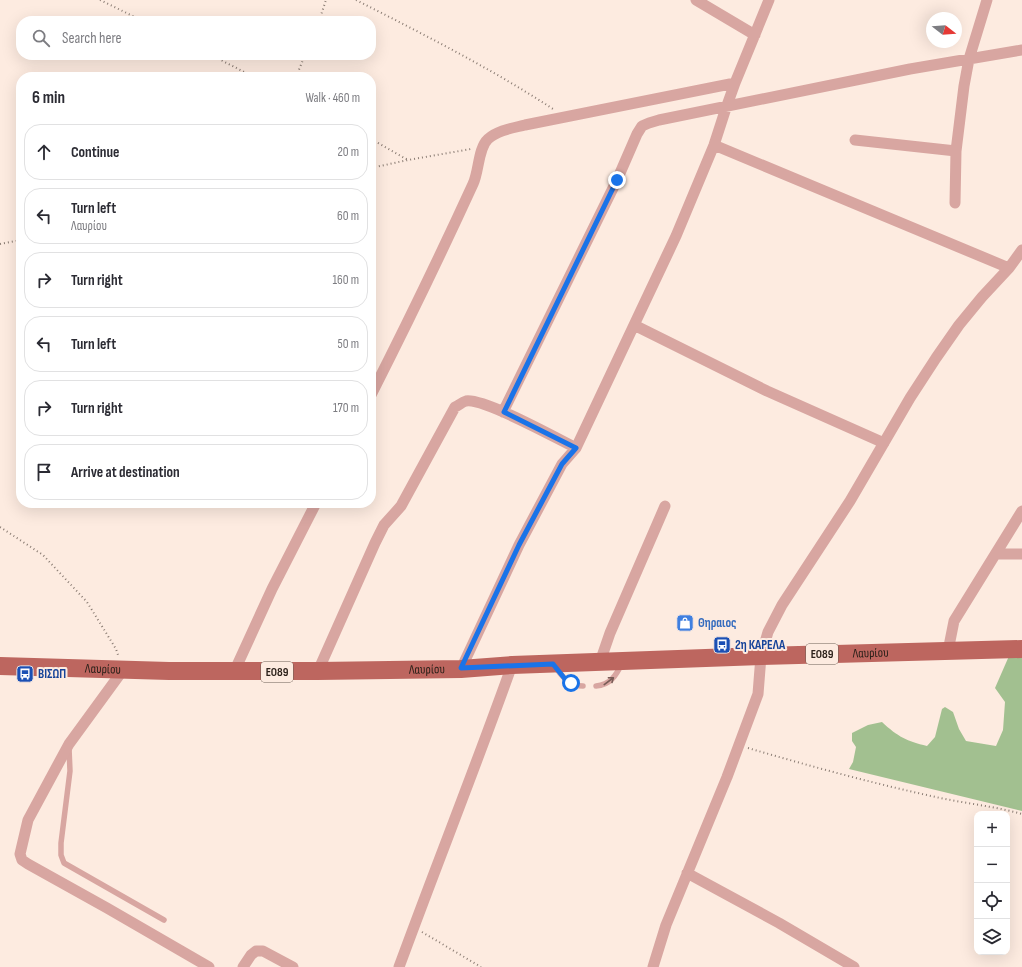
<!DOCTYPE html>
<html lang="en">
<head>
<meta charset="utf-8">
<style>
  body { margin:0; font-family:"Sofia Sans Condensed",sans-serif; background:#f7f7f7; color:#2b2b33 }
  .controls { position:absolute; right:12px; bottom:12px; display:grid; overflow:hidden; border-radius:8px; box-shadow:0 4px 16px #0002 }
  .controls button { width:36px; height:36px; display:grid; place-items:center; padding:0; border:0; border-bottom:1px solid #e1e1e2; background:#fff; color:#2b2b33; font:20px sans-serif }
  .compass { position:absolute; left:926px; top:12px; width:36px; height:36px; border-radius:50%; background:#fff; box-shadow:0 4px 16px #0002; rotate:107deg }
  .stop { position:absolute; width:12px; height:12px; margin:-9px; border:3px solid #1a73e8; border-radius:50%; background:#fff }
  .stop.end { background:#1a73e8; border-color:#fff; box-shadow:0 1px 4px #0008 }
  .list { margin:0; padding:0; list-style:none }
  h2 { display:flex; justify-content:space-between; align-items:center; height:52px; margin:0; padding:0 16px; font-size:17px }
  h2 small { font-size:13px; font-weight:400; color:#7c7c81 }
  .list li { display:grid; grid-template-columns:26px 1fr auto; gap:12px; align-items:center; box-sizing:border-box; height:56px; margin:0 8px 8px; padding:0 8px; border:1px solid #e1e1e2; border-radius:16px }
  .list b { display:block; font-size:15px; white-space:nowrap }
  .list p { margin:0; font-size:13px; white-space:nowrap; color:#7c7c81 }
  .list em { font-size:13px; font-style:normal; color:#7c7c81 }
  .icon { flex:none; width:22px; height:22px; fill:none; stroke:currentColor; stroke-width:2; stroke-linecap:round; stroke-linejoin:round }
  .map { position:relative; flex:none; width:1022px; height:967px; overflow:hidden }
  .search { position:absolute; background:#fff; box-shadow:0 4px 16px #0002; left:16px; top:16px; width:360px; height:44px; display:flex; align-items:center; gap:10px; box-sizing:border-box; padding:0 14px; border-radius:16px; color:#7c7c81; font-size:15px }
  .panel { position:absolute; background:#fff; box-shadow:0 4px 16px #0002; left:16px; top:72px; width:360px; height:436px; border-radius:16px }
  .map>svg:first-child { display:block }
</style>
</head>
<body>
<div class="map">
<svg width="1022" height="967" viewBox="0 0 1022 967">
  <rect width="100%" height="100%" fill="#fdebe0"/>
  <!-- forest -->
  <path fill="#a2c090" d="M1022,655V811L849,769L853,762L856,747L852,741V733L868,725L882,722C898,737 907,741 927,746L935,737L942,709L945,707L953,712L959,729L966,741L996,746L1003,730L1005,702L995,688L1009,656Z"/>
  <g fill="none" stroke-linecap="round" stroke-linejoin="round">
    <!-- path -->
    <path stroke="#8b7d74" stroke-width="2" stroke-dasharray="1 3" stroke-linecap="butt" d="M100,0L143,21
      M356,0C423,34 490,68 553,109
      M319,21L326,0
      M211,55L254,77
      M296,77L305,55
      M371,139L408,160
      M371,168L408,160L471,149
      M0,244L21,240
      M0,527L43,555L87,602L116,649L118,655
      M748,748C813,767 879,785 945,799C971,804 997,807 1022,814
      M422,932L481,967"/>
    <!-- lane -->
    <path stroke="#d8a6a1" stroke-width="5.5" d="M555,667C563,677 569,686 583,686
      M596,686C610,685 616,676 622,663
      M69,748L70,771L61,843V855L64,863L164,920"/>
    <!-- street -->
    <path stroke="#d8a6a1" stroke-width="11" d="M696,0L755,35
      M735,83L769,0
      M855,140L956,151L955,203
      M714,145L1009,268
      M956,151L964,86L969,59L987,0
      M634,325L767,391L884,443
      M371,395C406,326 440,256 473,184C479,172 478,148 488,139C498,130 513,128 525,125L735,83L726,108L714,145L676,236L576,448L562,464L519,545L461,669
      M503,412L617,180L637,134L642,126L649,123L659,120L910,69L1022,50
      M996,554H1022
      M948,651L954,621L1022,511
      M600,662L610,633L665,506
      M123,670L69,744L28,820L20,854L22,860L28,864L107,908L209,967
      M318,671L375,543L384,525L401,506L455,407C458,406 462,402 466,401C484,398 556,438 576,448
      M234,672L272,589L316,503
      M687,873L779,923L854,967
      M243,967L251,955L256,951H263L293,967
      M399,967C436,866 476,766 512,665
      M653,967L666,925L727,777L758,694L761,656L768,632L782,605L850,501L910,398L936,358L959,325L982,297L1009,268L1022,250"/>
    <!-- primary -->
    <path stroke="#bd665f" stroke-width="18" id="s1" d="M0,666L169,671H318L461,669L512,665L761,656L1022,649"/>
  </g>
  <!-- one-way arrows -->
  <defs><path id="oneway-shaft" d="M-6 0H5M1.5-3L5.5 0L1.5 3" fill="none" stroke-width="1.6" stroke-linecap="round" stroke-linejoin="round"/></defs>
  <use stroke="#795d57" href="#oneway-shaft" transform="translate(609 681) rotate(-37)"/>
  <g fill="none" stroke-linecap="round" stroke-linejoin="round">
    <!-- route -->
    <path stroke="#1a73e8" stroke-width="5" d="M571,683L565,679L553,664L461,668L519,545L562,464L576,448L504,412L617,180"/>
  </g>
  <!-- icons -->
  <defs>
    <symbol id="shop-square" viewBox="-11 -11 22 22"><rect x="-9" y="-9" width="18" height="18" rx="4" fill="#3f7fe0" stroke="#fdebe0"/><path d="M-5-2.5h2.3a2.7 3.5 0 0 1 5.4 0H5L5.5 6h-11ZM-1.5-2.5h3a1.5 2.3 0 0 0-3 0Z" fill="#fff"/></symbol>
    <symbol id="bus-square" viewBox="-11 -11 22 22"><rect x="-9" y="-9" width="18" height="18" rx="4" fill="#1a4fb4" stroke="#fdebe0"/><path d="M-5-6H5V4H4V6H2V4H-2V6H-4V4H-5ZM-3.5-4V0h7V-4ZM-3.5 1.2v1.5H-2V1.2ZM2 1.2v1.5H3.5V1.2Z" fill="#fff"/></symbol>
  </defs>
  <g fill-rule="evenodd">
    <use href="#shop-square" x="675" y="613" width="20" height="20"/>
    <use href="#bus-square" x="712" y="635" width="20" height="20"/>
    <use href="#bus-square" x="15" y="664" width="20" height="20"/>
  </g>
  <g text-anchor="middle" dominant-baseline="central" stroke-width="4" stroke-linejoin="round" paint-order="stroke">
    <!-- shield labels -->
    <g fill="#fdebe0" stroke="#6b5e55" stroke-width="1">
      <rect x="806" y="644" width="32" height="20" rx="3"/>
      <rect x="261" y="662" width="32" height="20" rx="3"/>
    </g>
    <g font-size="12" font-weight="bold" fill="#2c211a">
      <text x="822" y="654">ΕΟ89</text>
      <text x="277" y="672">ΕΟ89</text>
    </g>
    <!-- shop labels -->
    <g font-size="13" font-weight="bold" fill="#366cbe" stroke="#fdebe0" text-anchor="start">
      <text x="698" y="623">Θηραιος</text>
    </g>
    <!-- transit labels -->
    <g font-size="13" font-weight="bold" fill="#164399" stroke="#fdebe0" text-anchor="start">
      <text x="735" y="645">2η ΚΑΡΕΛΑ</text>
      <text x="38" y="674">ΒΙΣΩΠ</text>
    </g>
    <!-- street labels -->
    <g font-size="13" fill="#2c211a" stroke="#fdebe0">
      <text stroke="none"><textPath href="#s1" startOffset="871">Λαυρίου</textPath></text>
      <text stroke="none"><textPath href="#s1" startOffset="103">Λαυρίου</textPath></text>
      <text stroke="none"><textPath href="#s1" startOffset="427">Λαυρίου</textPath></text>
    </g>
  </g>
</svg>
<div class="controls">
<button>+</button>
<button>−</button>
<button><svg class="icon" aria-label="locate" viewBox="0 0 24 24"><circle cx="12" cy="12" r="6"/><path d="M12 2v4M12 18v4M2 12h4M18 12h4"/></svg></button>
<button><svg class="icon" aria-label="layers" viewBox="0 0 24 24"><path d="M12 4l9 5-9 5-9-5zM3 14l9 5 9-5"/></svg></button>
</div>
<svg class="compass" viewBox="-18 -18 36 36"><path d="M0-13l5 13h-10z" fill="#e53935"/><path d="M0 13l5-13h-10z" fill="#7c7c81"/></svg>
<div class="stop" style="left:571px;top:683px"></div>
<div class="stop end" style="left:617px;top:180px"></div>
<div class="search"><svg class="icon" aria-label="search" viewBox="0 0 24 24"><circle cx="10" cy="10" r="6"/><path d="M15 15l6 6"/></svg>Search here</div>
<section class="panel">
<h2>6 min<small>Walk · 460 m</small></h2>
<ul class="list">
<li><svg class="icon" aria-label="ahead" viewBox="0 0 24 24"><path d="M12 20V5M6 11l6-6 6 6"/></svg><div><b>Continue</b></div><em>20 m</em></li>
<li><svg class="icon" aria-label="left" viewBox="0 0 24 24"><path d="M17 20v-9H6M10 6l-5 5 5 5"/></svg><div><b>Turn left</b><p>Λαυρίου</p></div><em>60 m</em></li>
<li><svg class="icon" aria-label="right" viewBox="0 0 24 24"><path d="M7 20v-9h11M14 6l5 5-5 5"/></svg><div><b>Turn right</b></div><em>160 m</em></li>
<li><svg class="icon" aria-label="left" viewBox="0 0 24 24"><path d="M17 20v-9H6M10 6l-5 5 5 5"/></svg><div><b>Turn left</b></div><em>50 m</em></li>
<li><svg class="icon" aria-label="right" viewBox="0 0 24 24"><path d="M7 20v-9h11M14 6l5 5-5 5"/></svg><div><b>Turn right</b></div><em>170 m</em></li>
<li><svg class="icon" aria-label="arrive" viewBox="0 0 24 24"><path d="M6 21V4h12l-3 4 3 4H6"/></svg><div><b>Arrive at destination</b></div></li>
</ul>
</section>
</div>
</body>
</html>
